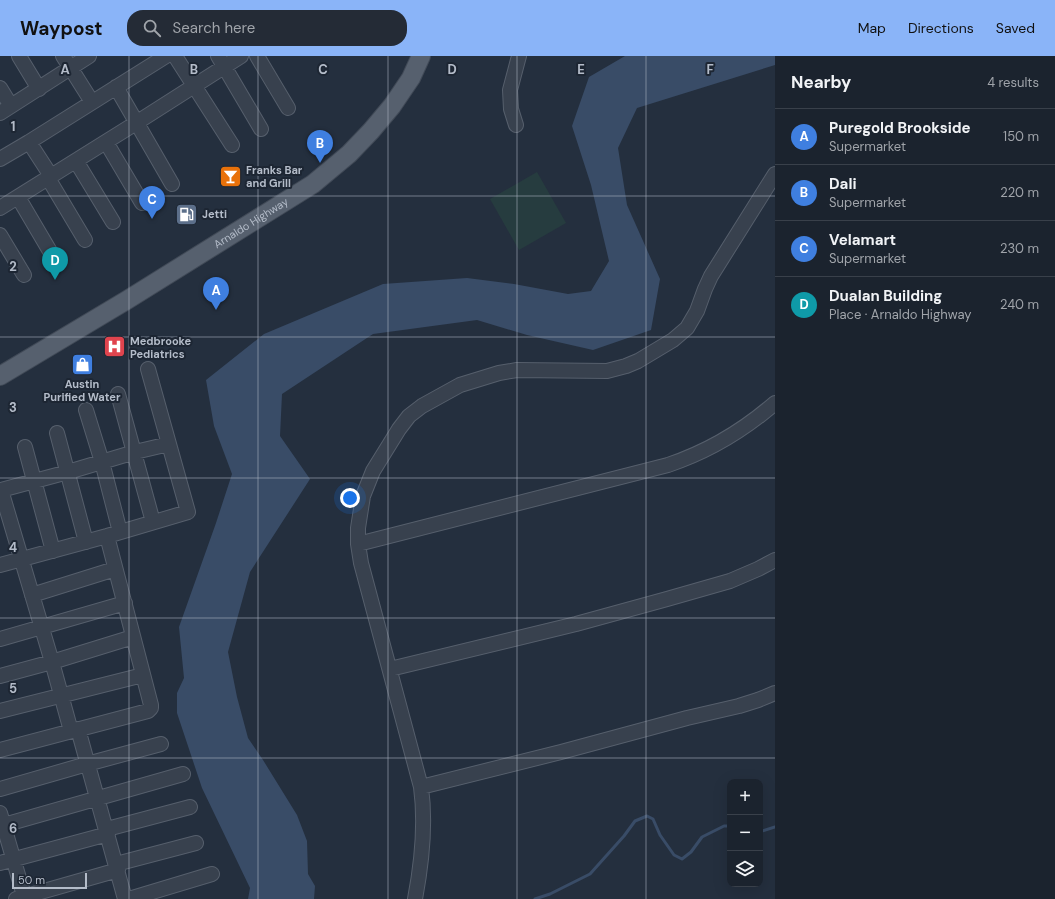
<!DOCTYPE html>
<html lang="en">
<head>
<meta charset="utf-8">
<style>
  body { margin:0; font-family:"DM Sans",sans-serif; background:#242b36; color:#f1f3f6 }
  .controls { position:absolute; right:12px; bottom:12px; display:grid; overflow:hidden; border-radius:8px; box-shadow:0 4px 16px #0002 }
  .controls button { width:36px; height:36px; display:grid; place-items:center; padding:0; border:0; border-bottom:1px solid #39404a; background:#1b232e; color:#f1f3f6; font:20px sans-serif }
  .scale { position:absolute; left:12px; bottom:10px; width:75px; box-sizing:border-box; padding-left:4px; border:2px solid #b4bcc9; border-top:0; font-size:11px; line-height:14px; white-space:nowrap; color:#b4bcc9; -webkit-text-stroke:3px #1d2633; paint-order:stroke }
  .you { position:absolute; left:350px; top:442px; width:14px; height:14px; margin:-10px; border:3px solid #fff; border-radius:50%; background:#1a73e8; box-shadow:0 0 0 6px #1a73e833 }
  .badge { display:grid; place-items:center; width:26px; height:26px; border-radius:50%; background:#8ab4f8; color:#fff; font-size:13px; font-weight:700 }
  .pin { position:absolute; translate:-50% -33px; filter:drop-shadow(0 1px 2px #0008) }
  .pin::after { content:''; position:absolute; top:21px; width:14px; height:12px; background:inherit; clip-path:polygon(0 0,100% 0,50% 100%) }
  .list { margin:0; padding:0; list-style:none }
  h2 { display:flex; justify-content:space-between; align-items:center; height:52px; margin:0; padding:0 16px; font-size:17px }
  h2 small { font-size:13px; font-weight:400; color:#a0a4aa }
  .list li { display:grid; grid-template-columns:26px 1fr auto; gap:12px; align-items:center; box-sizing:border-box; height:56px; padding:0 16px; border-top:1px solid #39404a }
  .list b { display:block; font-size:15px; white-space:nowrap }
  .list p { margin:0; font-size:13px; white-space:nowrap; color:#a0a4aa }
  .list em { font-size:13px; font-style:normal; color:#a0a4aa }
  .icon { flex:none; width:22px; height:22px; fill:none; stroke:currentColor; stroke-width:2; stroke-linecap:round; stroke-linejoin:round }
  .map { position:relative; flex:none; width:775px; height:843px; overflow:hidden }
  header { display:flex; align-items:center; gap:24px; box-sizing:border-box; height:56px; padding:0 20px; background:#8ab4f8; color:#111 }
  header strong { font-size:19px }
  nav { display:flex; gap:22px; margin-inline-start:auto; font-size:14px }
  .search { width:280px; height:36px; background:#242b36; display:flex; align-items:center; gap:10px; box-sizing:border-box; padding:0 14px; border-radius:16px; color:#a0a4aa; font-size:15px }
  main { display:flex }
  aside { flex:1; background:#1b232e }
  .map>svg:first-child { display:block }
</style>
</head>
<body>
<header>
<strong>Waypost</strong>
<div class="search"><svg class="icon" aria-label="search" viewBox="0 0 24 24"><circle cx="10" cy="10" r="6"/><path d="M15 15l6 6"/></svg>Search here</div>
<nav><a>Map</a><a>Directions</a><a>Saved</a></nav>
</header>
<main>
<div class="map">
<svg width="775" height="843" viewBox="0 0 775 843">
  <rect width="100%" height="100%" fill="#242f3e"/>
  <!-- pitch -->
  <path fill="#263c3f" d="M537,116L566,167L519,194L490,143Z"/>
  <!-- water -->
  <path fill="#394c67" d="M625,0H775V9L637,52L618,92L627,149L660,223L651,274L593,294L527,279L477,264L373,278L282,338L280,380L310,423L250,516L228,596L237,641L248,682L263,704L297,759L307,785L308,818L315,830L314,843H248L250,832L202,732L177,657V637L184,622L179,571L216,467L232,418L214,370L206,324L264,278L383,228L467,222L514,228L568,238L591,235L609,205L591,129L572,70L589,21Z"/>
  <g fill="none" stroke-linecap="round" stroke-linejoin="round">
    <!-- stream -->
    <path stroke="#394c67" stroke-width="3" d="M760,774L762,775L775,771
      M535,843L550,838L590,818L624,780L635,765L647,760L653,763L660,779L674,799L682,803L691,796L702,781L724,770H730"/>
    <defs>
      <path id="minor" d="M19,0L39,33
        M63,0L92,46
        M175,0L232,89
        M218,0L261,73
        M257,0L288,52
        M116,31L172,128
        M0,32L11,50
        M0,57L89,0
        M516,69L511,53L510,34L519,0
        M29,86L51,120
        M106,86L142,147
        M0,103L29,86L166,0
        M76,105L113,166
        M48,122L85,184
        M18,141L51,197
        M0,152L136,67L241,0
        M0,179L24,219
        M118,338L153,466
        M86,354L102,406L120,476
        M57,377L86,486
        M25,391L53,495
        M358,488L668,409C707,396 744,374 775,347
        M0,509L107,480L188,456L148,313
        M32,539L115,513
        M0,583L125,547
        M390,613L576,568L667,543L730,525L758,513L775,504
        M0,620L52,606L133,581
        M0,655L143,619
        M78,673L125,843
        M71,675L52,606L1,434L68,416L135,396L169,388
        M0,694L148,655L151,652V649L107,480
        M421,731L561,696L687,662L739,650L758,644L775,637
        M0,733L87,708L161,688
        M0,757L25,843
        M0,770L183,718
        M107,773L190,751
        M0,807L108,778
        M116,808L196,787
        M16,843L118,814
        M129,843L212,818
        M415,843C422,806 426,768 421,731L361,507L358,488V472L363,440L373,415L399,373L409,360L422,350L460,329L499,317L517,314L607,315L626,310L638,305L673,284L687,272L697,255L705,233L711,220L775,118"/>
      <g id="major">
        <path id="s1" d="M0,320L127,244L313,128L349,98L371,75L392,50L411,22L421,0"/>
      </g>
    </defs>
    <!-- minor casing -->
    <use href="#minor" stroke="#565f6c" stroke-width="16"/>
    <!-- major casing -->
    <use href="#major" stroke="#414a57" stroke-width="20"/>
    <!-- minor -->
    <use href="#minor" stroke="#38414e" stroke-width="14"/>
    <!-- major -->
    <use href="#major" stroke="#56606e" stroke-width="18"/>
  </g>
  <!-- grid -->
  <path fill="none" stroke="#b4bcc9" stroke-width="1" stroke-opacity="0.55" d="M129,0V843M258,0V843M388,0V843M517,0V843M646,0V843M0,140H775M0,281H775M0,422H775M0,562H775M0,702H775"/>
  <!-- icons -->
  <defs>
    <symbol id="bar-square" viewBox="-11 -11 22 22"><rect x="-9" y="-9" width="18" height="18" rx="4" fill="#e8710a" stroke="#1d2633"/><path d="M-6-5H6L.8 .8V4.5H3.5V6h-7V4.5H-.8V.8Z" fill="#fff"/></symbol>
    <symbol id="fuel-square" viewBox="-11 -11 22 22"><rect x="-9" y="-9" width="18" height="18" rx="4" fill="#5c6f8a" stroke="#1d2633"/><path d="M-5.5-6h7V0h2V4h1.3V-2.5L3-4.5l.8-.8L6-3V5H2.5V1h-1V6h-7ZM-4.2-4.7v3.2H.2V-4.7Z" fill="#fff"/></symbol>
    <symbol id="hospital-square" viewBox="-11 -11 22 22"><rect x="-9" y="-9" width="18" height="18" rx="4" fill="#e0444e" stroke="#1d2633"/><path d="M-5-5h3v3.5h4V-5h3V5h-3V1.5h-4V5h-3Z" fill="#fff"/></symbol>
    <symbol id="shop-square" viewBox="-11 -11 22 22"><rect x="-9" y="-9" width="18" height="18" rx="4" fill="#3f7fe0" stroke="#1d2633"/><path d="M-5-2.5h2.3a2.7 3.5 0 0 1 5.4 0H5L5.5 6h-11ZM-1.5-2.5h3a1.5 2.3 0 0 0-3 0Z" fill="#fff"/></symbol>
  </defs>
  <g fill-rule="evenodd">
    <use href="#bar-square" x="218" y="108" width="25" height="25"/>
    <use href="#fuel-square" x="174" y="146" width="25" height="25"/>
    <use href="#hospital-square" x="102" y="278" width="25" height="25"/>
    <use href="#shop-square" x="70" y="296" width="25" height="25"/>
  </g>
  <g text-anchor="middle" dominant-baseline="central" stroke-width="4" stroke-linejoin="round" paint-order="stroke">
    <!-- poi labels -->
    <g font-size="11" font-weight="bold" fill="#b4bcc9" stroke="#1d2633" text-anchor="start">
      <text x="246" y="114">Franks Bar<tspan x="246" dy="13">and Grill</tspan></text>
      <text x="202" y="158">Jetti</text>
      <text x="130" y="285">Medbrooke<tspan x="130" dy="13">Pediatrics</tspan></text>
      <text x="82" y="328" text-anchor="middle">Austin<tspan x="82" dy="13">Purified Water</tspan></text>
    </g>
    <!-- street labels -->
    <g font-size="11" fill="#b4bcc9" stroke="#1d2633">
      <text stroke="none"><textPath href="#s1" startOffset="294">Arnaldo Highway</textPath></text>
    </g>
  </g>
  <g font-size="13" text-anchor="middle" font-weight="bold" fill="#b4bcc9" stroke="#1d2633" stroke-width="4" stroke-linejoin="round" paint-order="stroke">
    <text x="65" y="18">A</text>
    <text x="194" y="18">B</text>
    <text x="323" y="18">C</text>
    <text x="452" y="18">D</text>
    <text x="581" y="18">E</text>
    <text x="710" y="18">F</text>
    <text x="13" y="75">1</text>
    <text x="13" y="215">2</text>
    <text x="13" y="356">3</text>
    <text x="13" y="496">4</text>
    <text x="13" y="637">5</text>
    <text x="13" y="777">6</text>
  </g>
</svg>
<div class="controls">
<button>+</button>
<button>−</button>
<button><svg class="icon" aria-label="layers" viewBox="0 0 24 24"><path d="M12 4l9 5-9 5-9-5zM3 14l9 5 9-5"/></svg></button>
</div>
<div class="scale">50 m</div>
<div class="you"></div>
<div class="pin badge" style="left:216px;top:254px;background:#3f7fe0">A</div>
<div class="pin badge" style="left:320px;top:107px;background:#3f7fe0">B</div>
<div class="pin badge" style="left:152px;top:163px;background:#3f7fe0">C</div>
<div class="pin badge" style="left:55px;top:224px;background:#0f9aa8">D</div>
</div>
<aside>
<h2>Nearby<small>4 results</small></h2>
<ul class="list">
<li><span class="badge" style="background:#3f7fe0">A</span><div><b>Puregold Brookside</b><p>Supermarket</p></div><em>150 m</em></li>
<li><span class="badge" style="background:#3f7fe0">B</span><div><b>Dali</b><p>Supermarket</p></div><em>220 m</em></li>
<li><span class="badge" style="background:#3f7fe0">C</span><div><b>Velamart</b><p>Supermarket</p></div><em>230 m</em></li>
<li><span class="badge" style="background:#0f9aa8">D</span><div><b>Dualan Building</b><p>Place · Arnaldo Highway</p></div><em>240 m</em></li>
</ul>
</aside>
</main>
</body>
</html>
